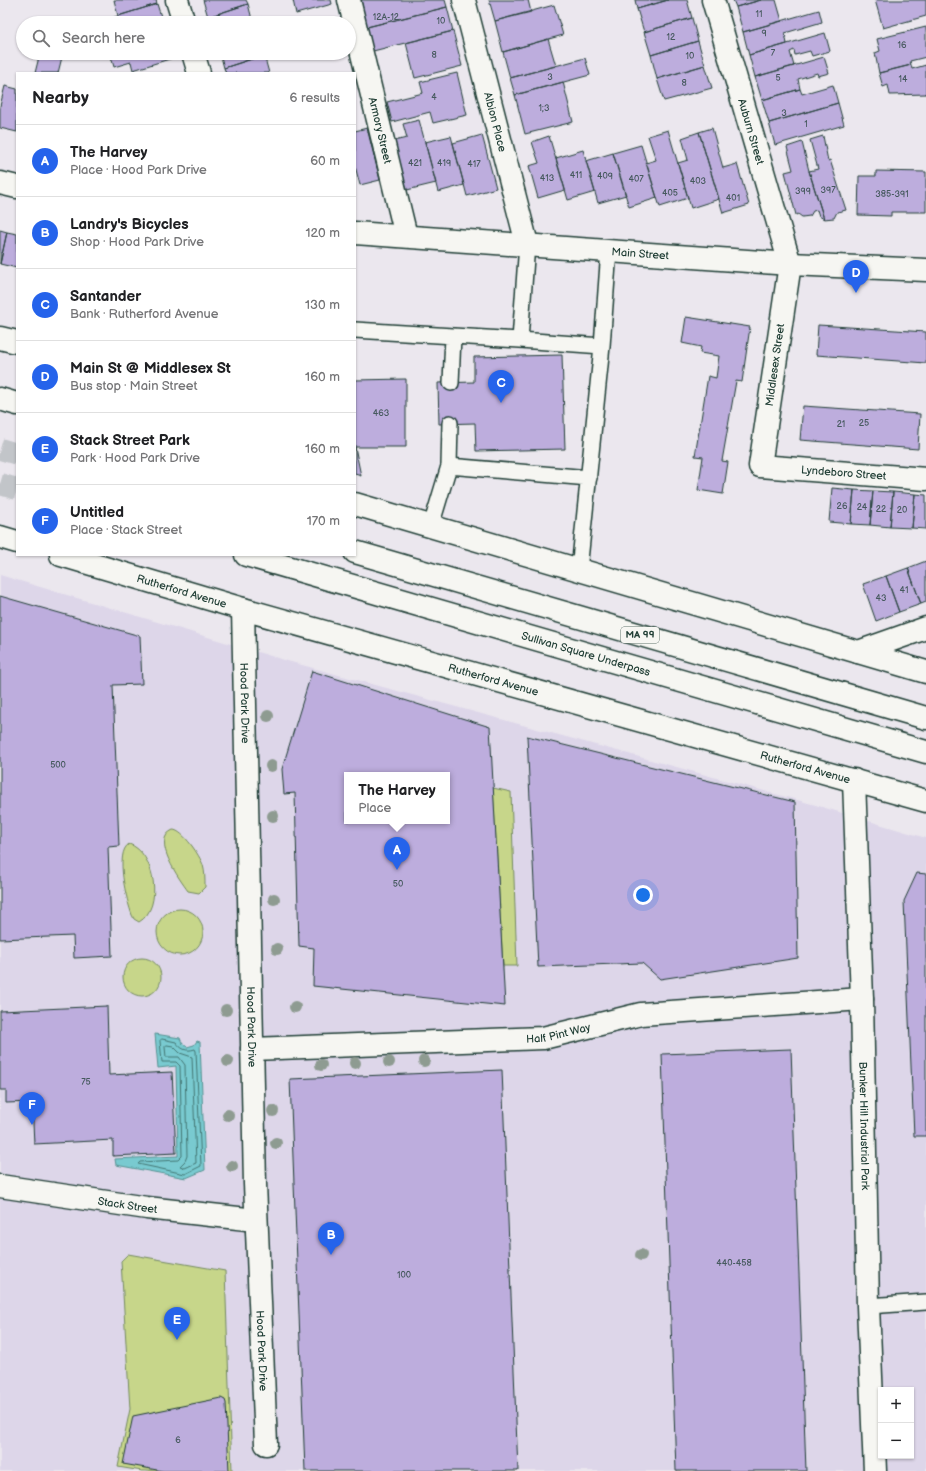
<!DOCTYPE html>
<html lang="en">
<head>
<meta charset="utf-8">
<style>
  body { margin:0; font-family:"Balsamiq Sans",sans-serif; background:#f6f6f6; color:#202124 }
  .controls { position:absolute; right:12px; bottom:12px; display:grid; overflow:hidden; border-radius:0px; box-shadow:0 1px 3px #0004 }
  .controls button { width:36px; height:36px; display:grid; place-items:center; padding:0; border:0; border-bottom:1px solid #e0e0e0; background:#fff; color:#202124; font:20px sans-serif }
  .you { position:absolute; left:643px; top:895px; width:14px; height:14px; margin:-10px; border:3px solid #fff; border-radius:50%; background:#1a73e8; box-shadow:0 0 0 6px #1a73e833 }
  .badge { display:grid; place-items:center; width:26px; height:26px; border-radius:50%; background:#2563eb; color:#fff; font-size:13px; font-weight:700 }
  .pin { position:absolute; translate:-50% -33px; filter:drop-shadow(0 1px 2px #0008) }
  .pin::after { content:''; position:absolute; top:21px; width:14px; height:12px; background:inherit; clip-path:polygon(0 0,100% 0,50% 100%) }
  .popup { position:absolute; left:344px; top:772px; width:106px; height:52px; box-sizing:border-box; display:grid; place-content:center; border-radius:0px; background:#fff; filter:drop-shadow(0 1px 3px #0005); font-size:13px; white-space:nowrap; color:#757577 }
  .popup b { font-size:15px; color:#202124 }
  .popup::after { content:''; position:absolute; left:50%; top:100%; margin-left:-8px; border:8px solid transparent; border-top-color:#fff }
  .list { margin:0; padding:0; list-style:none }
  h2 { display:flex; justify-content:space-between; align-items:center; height:52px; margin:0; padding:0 16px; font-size:17px }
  h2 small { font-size:13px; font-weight:400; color:#757577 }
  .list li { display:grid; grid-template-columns:26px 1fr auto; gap:12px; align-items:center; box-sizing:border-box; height:72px; padding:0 16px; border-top:1px solid #e0e0e0 }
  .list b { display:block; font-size:15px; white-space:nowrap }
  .list p { margin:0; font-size:13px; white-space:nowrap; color:#757577 }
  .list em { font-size:13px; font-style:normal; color:#757577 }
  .icon { flex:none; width:22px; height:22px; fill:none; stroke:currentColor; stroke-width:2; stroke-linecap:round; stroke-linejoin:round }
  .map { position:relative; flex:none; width:926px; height:1471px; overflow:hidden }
  .search { position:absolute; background:#fff; box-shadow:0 1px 3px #0004; left:16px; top:16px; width:340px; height:44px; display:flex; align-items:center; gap:10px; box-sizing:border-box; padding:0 14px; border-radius:22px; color:#757577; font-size:15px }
  .panel { position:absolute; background:#fff; box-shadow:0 1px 3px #0004; left:16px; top:72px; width:340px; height:484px; border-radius:0px }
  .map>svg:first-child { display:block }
</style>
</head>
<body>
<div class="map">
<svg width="926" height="1471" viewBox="0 0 926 1471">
  <rect width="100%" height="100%" fill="#ebe7ee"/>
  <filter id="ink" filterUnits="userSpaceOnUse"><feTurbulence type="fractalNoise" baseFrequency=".025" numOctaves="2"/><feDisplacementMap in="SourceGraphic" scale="8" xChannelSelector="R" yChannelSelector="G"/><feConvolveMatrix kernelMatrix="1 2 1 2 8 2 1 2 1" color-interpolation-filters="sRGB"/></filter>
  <g filter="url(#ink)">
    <!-- built -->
    <path fill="#ddd6e9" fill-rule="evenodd" d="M0,575L291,662L812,804L926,838V1471H0ZM347,775H447V821H347ZM881,1390H911V1456H881Z"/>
    <!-- green -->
    <path fill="#c7d68a" stroke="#738a5f" d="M493,788L511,792L517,966H503Z
      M173,830C183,830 200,856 203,865C205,872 205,879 205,887L199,893L188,891C180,880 150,839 173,830Z
      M129,844C155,852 164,908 139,922L134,919L132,915C127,901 114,853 129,844Z
      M157 932a23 23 0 1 1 46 0a23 23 0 1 1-46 0Z
      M123 977a19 19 0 1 1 38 0a19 19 0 1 1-38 0Z
      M128,1254L225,1271L232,1471H142L118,1467L130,1409L121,1261Z"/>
    <!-- water -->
    <path fill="#79cad0" stroke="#559292" d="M155,1034L180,1038L182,1043L187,1047L194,1045L197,1041L200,1042L205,1170L186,1178L116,1165L115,1159L178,1156L176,1066L158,1068Z"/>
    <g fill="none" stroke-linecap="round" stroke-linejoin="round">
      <!-- shore -->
      <path stroke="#437572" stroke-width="1" d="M162,1039L176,1042C181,1049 186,1052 195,1049L196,1051L201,1166L185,1174L138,1164L140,1162L178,1160L182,1156L180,1066L176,1062H162L160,1041Z
        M167,1045L173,1046L180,1053L192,1057L196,1163L185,1168L180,1166L185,1161L187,1156L185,1065L179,1057H166L165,1047Z"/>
    </g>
    <!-- building -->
    <path fill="#bdaddd" stroke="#1f3d34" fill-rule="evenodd" d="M114,0H156L157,4L118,16Z
      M203,0H246L248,4L208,17Z
      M293,0H331L332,4L296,14Z
      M361,0H445L447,7L367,27Z
      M489,0H528L531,12L495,21Z
      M635,0H668L637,9Z
      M668,0H687L692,18L644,32L637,9Z
      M733,0H761L736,7Z
      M761,0H776L782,21L743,32L736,7Z
      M875,0H926V16L883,28Z
      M157,4L163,23H96L118,16Z
      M248,4L253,23H210L208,17Z
      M554,5L563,35L503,52L495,21Z
      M447,7L453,31L373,51L367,27Z
      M819,10L822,22L785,33L787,44L749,55L743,32Z
      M692,18L698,41L651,55L644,32Z
      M926,27V57L910,61L911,65L879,73L875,53L880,51L877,39Z
      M453,31L462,66L415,78L406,43Z
      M825,33L830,51L812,56L810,51L795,55L794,50L790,52L794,66L755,77L749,55Z
      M548,39L556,66L510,78L503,52Z
      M698,41L705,65L657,79L651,55Z
      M40,53L62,57L58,73H35Z
      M110,53H172L173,58L133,70L131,62L114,67Z
      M220,53H263L264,55L224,68Z
      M264,55L269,73H226L224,68Z
      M824,57L829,73L818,76L817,73L798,79L800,89L762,100L755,77Z
      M585,58L590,75L515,95L510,78Z
      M705,65L712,88L664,101L657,79Z
      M911,65L912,69L926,65V94L890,95L888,85L883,87L879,73Z
      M457,73L467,115L433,123L430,112L392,122L387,102L423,93L420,82Z
      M563,82L573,122L525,134L515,95Z
      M833,85L838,103L769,123L762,100L800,89L802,94Z
      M5,86L17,89V132L0,128V106Z
      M838,103L844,125L775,145L769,123Z
      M419,120L436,183L407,190L394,141L407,138L403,124Z
      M367,128L380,180L360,185L355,166V131Z
      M712,128L723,168L737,164L749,205L723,213L699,132Z
      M668,130L688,198L660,207L646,163L656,160L648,136Z
      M699,132L719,199L691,208L678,163L688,160L682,138Z
      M482,135L496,188L467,196L453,143Z
      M451,136L464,185L438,192L425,142Z
      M549,136L565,190L538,198L529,166L539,163L532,142Z
      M823,136L828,161L830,160L846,210L837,212L834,218L824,219L809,171L818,169L810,140Z
      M802,142L809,171L824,219L819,216L817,210L813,211L810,216L802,217L798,214L796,215L785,172L793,170L787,147Z
      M641,145L657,198L629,207L613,153Z
      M583,150L595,192L568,200L556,158Z
      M613,153L626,195L598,203L586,161Z
      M876,171L926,172V212H891V216L858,215L859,176H876Z
      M0,230L7,232L0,264Z
      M7,232L17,234V268L0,264Z
      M686,317L750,327L742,382L736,381L722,461L728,462L723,494L698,490L703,457L695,456L708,376L716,378L719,356L700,353L701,347L682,343Z
      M818,325L926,332V363L816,355Z
      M562,355L565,449L476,451L475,423L439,424L438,383L474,382V357Z
      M406,379V447H355L361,476L355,474V380Z
      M803,406L920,414L918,449L800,440Z
      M832,488L854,490L851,524L829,522Z
      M854,490L873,491L870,525L851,524Z
      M873,491L893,492L890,527L870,525Z
      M893,492L915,494L912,528L890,527Z
      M915,494L926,495V529L912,528Z
      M926,561V602L921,604L908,568Z
      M908,568L921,604L899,612L886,576Z
      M886,576L899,612L876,621L863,584Z
      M0,596L140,636L142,684L113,685L119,846L108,847L112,956L74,958L73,936L0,939Z
      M312,671L490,727L505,1006L313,986L314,948L299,946L295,793L284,794L282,769ZM347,775H447V821H347Z
      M527,736L795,802L798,958L660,979L642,963L538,967Z
      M917,873L926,874V1136H914L904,901Z
      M107,1006L109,1075L172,1072L176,1153L113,1156V1140L34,1144L32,1102L6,1103V1090H0V1011Z
      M791,1049L806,1471H676L662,1054Z
      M502,1070L518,1471H305L290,1079Z
      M221,1398L225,1400L226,1403L229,1471H163L123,1464L133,1416Z"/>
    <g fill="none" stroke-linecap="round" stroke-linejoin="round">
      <!-- primary-tunnel -->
      <path stroke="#c2c5c9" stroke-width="22" stroke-dasharray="22 11" stroke-linecap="butt" d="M0,449L17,454
        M0,484L17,489"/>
      <defs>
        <path id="lane" d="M355,330L520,340L527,244
          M520,340L602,346L609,250
          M451,383L453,336
          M449,466L589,478
          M431,526L449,466L450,423
          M579,570L602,346
          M868,1306L926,1302"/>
        <g id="street">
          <path d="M177,0L184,23"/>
          <path id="s1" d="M349,0L406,236"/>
          <path id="s2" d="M464,0L527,244"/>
          <path id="s3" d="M713,0L790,264L760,466L926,479"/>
          <path d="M193,53L199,73"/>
          <path d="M0,338L17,342"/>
          <path id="s4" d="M243,609L255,1184L266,1444"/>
          <path d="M858,652L926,628"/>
          <path id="s5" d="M854,780L862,999L868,1306L875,1471"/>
          <path id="s6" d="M252,1049L543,1038L641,1014L862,999"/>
          <path id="s7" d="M0,1186L147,1208L256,1220"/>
        </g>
        <g id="secondary">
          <path d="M0,183L17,187"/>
          <path id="s8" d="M355,233L790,264L926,270"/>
        </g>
        <g id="primary">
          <path d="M0,399L17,404"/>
          <path d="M355,504L926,672"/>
          <path d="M0,537L17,542"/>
          <path d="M355,552L926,718"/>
          <path id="s9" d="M61,555L243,609L926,801"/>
          <path id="s10" d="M246,555L926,752"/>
        </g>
      </defs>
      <!-- lane casing -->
      <use href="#lane" stroke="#1f3d34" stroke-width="18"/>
      <!-- street casing -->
      <use href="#street" stroke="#1f3d34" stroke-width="25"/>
      <!-- secondary casing -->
      <use href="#secondary" stroke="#1f3d34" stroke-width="25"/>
      <!-- primary casing -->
      <use href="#primary" stroke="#1f3d34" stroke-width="25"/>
      <!-- lane -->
      <use href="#lane" stroke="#f6f6f2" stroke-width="15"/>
      <!-- street -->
      <use href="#street" stroke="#f6f6f2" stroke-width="22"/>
      <!-- secondary -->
      <use href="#secondary" stroke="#f6f6f2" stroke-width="22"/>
      <!-- primary -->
      <use href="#primary" stroke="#f6f6f2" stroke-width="22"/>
    </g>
    <!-- trees -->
    <g fill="#8e9b91">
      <circle cx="268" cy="716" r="6"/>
      <circle cx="271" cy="766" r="6"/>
      <circle cx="273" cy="816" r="6"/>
      <circle cx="274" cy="899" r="6"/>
      <circle cx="277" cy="949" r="6"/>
      <circle cx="295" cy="1007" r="6"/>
      <circle cx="226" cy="1010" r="6"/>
      <circle cx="228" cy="1061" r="6"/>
      <circle cx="424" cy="1061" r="6"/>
      <circle cx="389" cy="1062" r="6"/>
      <circle cx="355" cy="1063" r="6"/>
      <circle cx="321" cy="1065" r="6"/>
      <circle cx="273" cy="1111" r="6"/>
      <circle cx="228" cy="1115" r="6"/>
      <circle cx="276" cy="1143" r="6"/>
      <circle cx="232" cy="1166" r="6"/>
      <circle cx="641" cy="1255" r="6"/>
    </g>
  </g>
  <g text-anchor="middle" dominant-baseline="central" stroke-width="3" stroke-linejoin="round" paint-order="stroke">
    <!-- number labels -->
    <g font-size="9" fill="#46595e">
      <text x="759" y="14">11</text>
      <text x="386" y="17">12A-12</text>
      <text x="441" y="21">10</text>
      <text x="764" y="33">9</text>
      <text x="671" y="37">12</text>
      <text x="902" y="45">16</text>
      <text x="773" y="53">7</text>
      <text x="434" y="55">8</text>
      <text x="690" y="56">10</text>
      <text x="550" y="77">3</text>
      <text x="778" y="78">5</text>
      <text x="903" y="79">14</text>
      <text x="684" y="83">8</text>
      <text x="434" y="97">4</text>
      <text x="544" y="108">1;3</text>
      <text x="784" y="113">3</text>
      <text x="806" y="124">1</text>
      <text x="415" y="163">421</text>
      <text x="444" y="163">419</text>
      <text x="474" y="164">417</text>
      <text x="576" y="175">411</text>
      <text x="605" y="176">409</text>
      <text x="547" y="178">413</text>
      <text x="636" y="179">407</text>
      <text x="698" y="181">403</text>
      <text x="828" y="190">397</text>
      <text x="803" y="191">399</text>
      <text x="670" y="193">405</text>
      <text x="892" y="194">385-391</text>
      <text x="733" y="198">401</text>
      <text x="381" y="413">463</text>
      <text x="864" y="423">25</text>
      <text x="841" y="424">21</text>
      <text x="842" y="506">26</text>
      <text x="862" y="507">24</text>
      <text x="881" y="509">22</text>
      <text x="902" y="510">20</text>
      <text x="904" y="590">41</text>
      <text x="881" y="598">43</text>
      <text x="58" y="765">500</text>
      <text x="398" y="884">50</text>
      <text x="86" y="1082">75</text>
      <text x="734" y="1263">440-458</text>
      <text x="404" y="1275">100</text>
      <text x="178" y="1440">6</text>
    </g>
    <!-- shield labels -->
    <rect fill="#f6f6f2" stroke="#60746d" stroke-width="1" x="621" y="627" width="38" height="16" rx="3"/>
    <g font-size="10" font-weight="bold" fill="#1f3d34">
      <text x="640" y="635">MA 99</text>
    </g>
    <!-- street labels -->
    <g font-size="11" fill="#1f3d34" stroke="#f6f6f2">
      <text stroke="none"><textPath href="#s2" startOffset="126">Albion Place</textPath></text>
      <text stroke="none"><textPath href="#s1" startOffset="134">Armory Street</textPath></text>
      <text stroke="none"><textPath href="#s3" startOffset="137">Auburn Street</textPath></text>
      <text stroke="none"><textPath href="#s8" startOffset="286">Main Street</textPath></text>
      <text transform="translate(775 365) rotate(-82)">Middlesex Street</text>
      <text stroke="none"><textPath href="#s3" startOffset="563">Lyndeboro Street</textPath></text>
      <text stroke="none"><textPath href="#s9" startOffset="126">Rutherford Avenue</textPath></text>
      <text stroke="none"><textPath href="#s10" startOffset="354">Sullivan Square Underpass</textPath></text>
      <text stroke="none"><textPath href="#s9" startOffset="450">Rutherford Avenue</textPath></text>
      <text stroke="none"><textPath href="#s4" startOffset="94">Hood Park Drive</textPath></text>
      <text stroke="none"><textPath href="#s9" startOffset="774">Rutherford Avenue</textPath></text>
      <text stroke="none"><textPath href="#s4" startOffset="418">Hood Park Drive</textPath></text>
      <text stroke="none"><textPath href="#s6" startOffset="307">Half Pint Way</textPath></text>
      <text stroke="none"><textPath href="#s5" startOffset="346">Bunker Hill Industrial Park</textPath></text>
      <text stroke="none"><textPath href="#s7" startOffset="129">Stack Street</textPath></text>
      <text stroke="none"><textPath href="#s4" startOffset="742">Hood Park Drive</textPath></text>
    </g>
  </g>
</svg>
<div class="controls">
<button>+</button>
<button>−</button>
</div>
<div class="you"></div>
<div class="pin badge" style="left:397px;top:870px">A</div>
<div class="popup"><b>The Harvey</b>Place</div>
<div class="pin badge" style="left:331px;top:1255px">B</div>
<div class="pin badge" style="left:501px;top:403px">C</div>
<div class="pin badge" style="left:856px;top:293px">D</div>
<div class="pin badge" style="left:177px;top:1340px">E</div>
<div class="pin badge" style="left:32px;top:1125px">F</div>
<div class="search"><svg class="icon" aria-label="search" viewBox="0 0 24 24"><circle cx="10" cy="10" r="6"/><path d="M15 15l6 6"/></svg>Search here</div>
<section class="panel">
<h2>Nearby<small>6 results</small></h2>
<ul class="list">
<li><span class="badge">A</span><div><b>The Harvey</b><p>Place · Hood Park Drive</p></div><em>60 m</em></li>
<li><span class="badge">B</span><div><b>Landry's Bicycles</b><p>Shop · Hood Park Drive</p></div><em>120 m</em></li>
<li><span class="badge">C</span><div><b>Santander</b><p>Bank · Rutherford Avenue</p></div><em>130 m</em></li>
<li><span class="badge">D</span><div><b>Main St @ Middlesex St</b><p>Bus stop · Main Street</p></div><em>160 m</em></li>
<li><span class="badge">E</span><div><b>Stack Street Park</b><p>Park · Hood Park Drive</p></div><em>160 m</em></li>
<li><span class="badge">F</span><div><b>Untitled</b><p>Place · Stack Street</p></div><em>170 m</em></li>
</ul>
</section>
</div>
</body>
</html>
